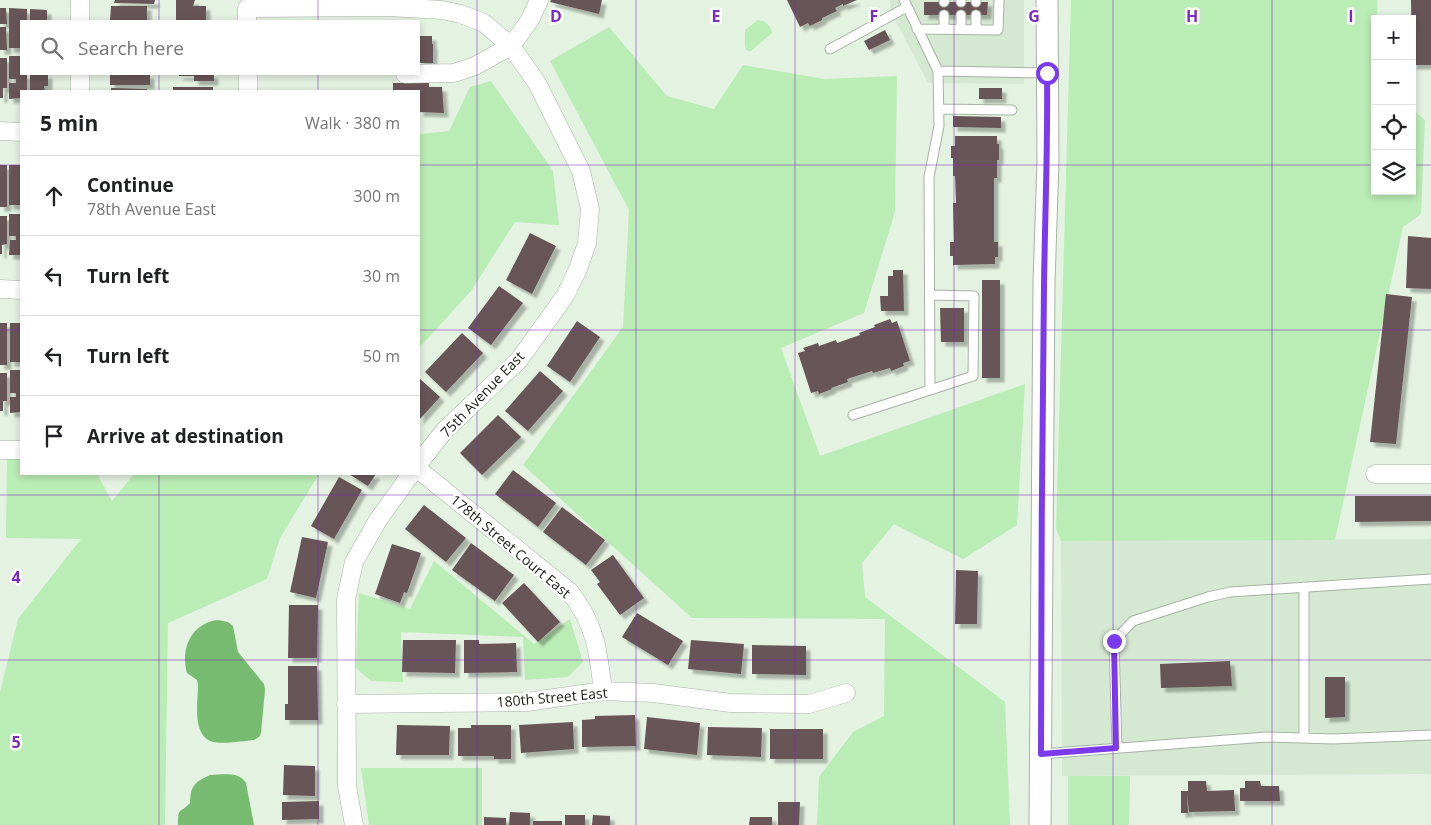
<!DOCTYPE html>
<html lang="en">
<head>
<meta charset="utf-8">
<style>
  body { margin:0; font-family:"Open Sans",sans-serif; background:#f6f6f6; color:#202124 }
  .controls { position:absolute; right:15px; top:15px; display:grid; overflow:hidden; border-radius:0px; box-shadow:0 2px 8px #0003 }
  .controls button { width:45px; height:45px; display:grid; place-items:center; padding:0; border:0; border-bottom:1px solid #e0e0e0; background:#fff; color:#202124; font:25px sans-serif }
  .stop { position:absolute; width:15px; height:15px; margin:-11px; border:4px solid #7c3aed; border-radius:50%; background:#fff }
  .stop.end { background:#7c3aed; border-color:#fff; box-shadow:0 1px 5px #0008 }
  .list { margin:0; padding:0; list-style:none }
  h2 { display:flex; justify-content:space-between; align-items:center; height:65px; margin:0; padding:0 20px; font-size:21px }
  h2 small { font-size:16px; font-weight:400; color:#757577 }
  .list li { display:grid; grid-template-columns:32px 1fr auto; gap:15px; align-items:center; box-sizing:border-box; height:80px; padding:0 20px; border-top:1px solid #e0e0e0 }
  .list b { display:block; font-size:19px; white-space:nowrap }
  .list p { margin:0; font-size:16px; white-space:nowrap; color:#757577 }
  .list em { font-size:16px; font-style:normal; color:#757577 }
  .icon { flex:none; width:28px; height:28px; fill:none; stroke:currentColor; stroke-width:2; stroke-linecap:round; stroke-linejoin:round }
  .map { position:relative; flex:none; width:1431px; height:825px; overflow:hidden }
  .search { position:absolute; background:#fff; box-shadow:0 2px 8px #0003; left:20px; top:20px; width:400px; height:55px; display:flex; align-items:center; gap:12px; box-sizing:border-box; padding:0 18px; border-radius:0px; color:#757577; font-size:19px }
  .panel { position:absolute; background:#fff; box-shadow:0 2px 8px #0003; left:20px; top:90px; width:400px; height:385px; border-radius:0px }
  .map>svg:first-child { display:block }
</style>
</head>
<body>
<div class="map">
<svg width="1431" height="825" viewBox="0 0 1431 825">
  <defs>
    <filter id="shadow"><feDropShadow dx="4.5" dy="4.5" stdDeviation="1" flood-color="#0004"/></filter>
  </defs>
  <rect width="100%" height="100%" fill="#e4f2e2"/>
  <!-- built -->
  <path fill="#d5e8d2" d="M890,0H1024V84L928,83L890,10Z
    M1431,539V774L1062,776L1061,541Z"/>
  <!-- green -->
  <path fill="#baecb5" d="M1071,0H1377V19H1375V191H1412V109L1425,120L1421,214L1403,227L1335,540L1061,541L1056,529Z
    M758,20C764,20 772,27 772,33L751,51H747L745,46V30Z
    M609,27L667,96L714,109L743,65L824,79L897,76L895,212L864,313L781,348L820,456L1025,384L1017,525L963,559L894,524L862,563L865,597L1005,702L1010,825H817L819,777L853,732L884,716L885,619L692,618L523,465L623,327L629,210L550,61Z
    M491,81L553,171L559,225L515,222L471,291L419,348V134L449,131L470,87Z
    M7,459H21V474H97L112,501L134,474H319L280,538L267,579L168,623L165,825H0V692L18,619L81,539L6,538Z
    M434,561L534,644L570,619L583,662L568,677L525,680L523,637L401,632L403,682L371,681L356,668L359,593L410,609Z
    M361,768H482V825H369Z
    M1068,776H1130L1129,825H1068Z"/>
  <!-- water -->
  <path fill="#76bb6f" d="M218,620L228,622L233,626L238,652L264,684L265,690L261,733L259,737L254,740C244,741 219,745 210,741C192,732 198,702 198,685L197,680L187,673C180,648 192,623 218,620Z
    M210,775C223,775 238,771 246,783L254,825H178C178,806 180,814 190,803C191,786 193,783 210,775Z"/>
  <!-- building -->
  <path fill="#685558" filter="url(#shadow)" d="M115,0H155L154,4L114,3Z
    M176,0H195L193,6H206V20H176Z
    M551,0H602L599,14L550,2Z
    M787,0H857L843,6V4L835,8L837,11L822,18V20L810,26L808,23L800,27Z
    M1411,0H1431V65H1412Z
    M924,2H988L987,15H924Z
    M111,6H147V21L110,20Z
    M0,8H6L7,24H0Z
    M9,8L27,9V21H21V48H9Z
    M30,9L47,10V21H30Z
    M0,27H6L7,50H0Z
    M885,30L890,40L869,50L864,41Z
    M419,36H432V44H433V63H419Z
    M9,56H21V74H27V91H21V98L9,99V83H16V79H9Z
    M0,58H7V88H3V98H0Z
    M30,74H48V86H44L45,91H30Z
    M110,74H150V85H110Z
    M179,74H214V81H194V76H179Z
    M393,83H429V87H442L444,113L419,112V91H393Z
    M173,87H213V91H173Z
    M111,88L147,89V91H111Z
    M979,88H1002V99H979Z
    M953,116L1001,117V128L953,127Z
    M955,136H997V144H999V160H997V178H994V242H998V257H995V264L953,265V256H950V242H954L953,203H956L955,176H953V158H951V146H955Z
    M0,165H7V207H0Z
    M9,165H21V205H9Z
    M9,214H21V255H9L10,240H16V236H9Z
    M0,216H7V244L2,245V254H0Z
    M530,233L556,246L532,294L506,280Z
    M1408,236L1431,238V289L1406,288Z
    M893,270H903L904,311H881L880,296H888V276H893Z
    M982,280H1000V378H982Z
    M499,286L523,303L491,345L468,328Z
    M1386,294L1412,297L1396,444L1370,442Z
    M940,308H964V342H941Z
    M890,319L892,323L897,321L910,361L903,363L904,366L891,371L890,368L873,373L872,371L847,379L848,382L831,388L832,389L819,394L818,391L811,393L798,353L805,351L803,348L818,343L819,346L836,340L837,343L860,335L859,333L875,327L874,325Z
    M577,321L600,337L570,382L547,366Z
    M0,323H7V365H0Z
    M10,323H21V362H10Z
    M462,333L483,353L446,392L425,372Z
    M10,370H21V412L10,413V397H16V393H10Z
    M540,371L563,391L528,431L505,411Z
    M0,373H7V401H3V411H0Z
    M419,378L440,397L419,420Z
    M498,415L521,437L482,475L460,453Z
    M513,470L556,503L538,527L495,494Z
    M349,474H376L368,486Z
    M339,477L362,490L334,539L311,526Z
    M1355,496H1431V521L1355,522Z
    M424,505L466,538L446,562L405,529Z
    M562,507L605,540L586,565L543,532Z
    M302,537L328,542L316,598L290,592Z
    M471,543L514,575L495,601L452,570Z
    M392,544L421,553L407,593L404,592L400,603L375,594Z
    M613,555L644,598L620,615L597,584L600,582L591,570Z
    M956,570L978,571L977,624H955Z
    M524,583L560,622L538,642L502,603Z
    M289,605H318L317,658H288Z
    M637,613L683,641L668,665L622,637Z
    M403,640H456L455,673L402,672Z
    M464,640H479V644L516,643L517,672L464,673Z
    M691,640L744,644L741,674L688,669Z
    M752,645L806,646V675L752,674Z
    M1230,661L1232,686L1161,688L1160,664Z
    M288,666H317L318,720H285V704H288Z
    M1325,677H1345V717L1325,718Z
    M635,715L636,746L582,747V720L595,719V716Z
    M647,717L700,723L697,755L644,749Z
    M573,722L574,749L521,753L519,725Z
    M397,725L450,726L449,755H396Z
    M471,725H511V759H494V756H458V728H471Z
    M708,727L762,728L761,757L707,755Z
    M770,729H823V759H770Z
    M284,765L315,766V796L283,795Z
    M1188,781H1206L1207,791L1234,790L1235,811L1189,812L1187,794L1188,813H1181V791H1188Z
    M1245,781H1260L1261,786H1279L1280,801H1240V788H1245Z
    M319,801V819L282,820V802Z
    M778,802H800L799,825H778Z
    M510,812L530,813V825H509Z
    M565,815H585V825H565Z
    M593,815L610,816V825H592Z
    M484,817L506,818V825H484Z
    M750,817H772V825H749Z
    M533,821H562V825H533Z"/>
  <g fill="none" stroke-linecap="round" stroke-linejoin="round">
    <defs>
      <path id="service" d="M961,0V2
        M976,0V2
        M944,2L945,0
        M961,15V29
        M917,29L998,30L999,0
        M944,29V15
        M976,29V15
        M830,49L907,7
        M938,71L1047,73
        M939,109L1012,110
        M930,295L974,296L973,376L930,390
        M853,415L930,390L929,177L939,126L938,71L904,0
        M1304,587V738
        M1117,748L1114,641L1133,621L1208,597L1230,592L1431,579
        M1041,754L1266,737L1333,739L1431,735"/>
      <path id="minor" d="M80,21V0
        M247,21V8L388,7L442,10L461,14L484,23L511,46L537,83L581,171L590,209L587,243L578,269L565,296L519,360L445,430L419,463
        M248,74V91
        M405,74L454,73L475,66L511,46L530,20L539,0
        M80,91V74
        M0,131L21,132
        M0,289L21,290
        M0,450H21
        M419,470L570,592C596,626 598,650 603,691
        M1375,474H1431
        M346,704L527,702L603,691L653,693L731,703L809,704L846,693
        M354,825L347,786L346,599L354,562L378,520L411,474"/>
      <path id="tertiary" d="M1040,825L1044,282L1048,161L1047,0"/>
    </defs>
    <!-- service casing -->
    <use href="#service" stroke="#a6b3a4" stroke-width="11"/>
    <!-- minor casing -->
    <use href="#minor" stroke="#a6b3a4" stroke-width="19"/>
    <!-- tertiary casing -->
    <use href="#tertiary" stroke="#a6b3a4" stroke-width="23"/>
    <!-- service -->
    <use href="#service" stroke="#fff" stroke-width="9"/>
    <!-- minor -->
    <use href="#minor" stroke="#fff" stroke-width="18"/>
    <!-- tertiary -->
    <use href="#tertiary" stroke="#fff" stroke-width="21"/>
  </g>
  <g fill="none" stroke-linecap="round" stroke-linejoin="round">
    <!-- route -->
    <path stroke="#7c3aed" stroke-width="6" d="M1047,73C1048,144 1045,214 1044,285C1042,441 1041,598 1041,754L1116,748L1114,641"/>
  </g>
  <!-- grid -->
  <path fill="none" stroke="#7b2cbf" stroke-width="1" stroke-opacity="0.55" d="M159,0V21M318,0V21M477,0V825M636,0V825M795,0V825M954,0V825M1113,0V825M1272,0V825M159,74V91M318,74V91M0,165H21M419,165H1375M1412,165H1431M0,330H21M419,330H1431M159,474V825M318,474V825M0,495H1431M0,660H1431"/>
  <g text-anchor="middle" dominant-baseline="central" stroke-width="5" stroke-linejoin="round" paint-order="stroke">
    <!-- street labels -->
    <g font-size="14" fill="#181d17" stroke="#fff">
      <text transform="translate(482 394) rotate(-46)">75th Avenue East</text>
      <text transform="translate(511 546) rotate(40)">178th Street Court East</text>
      <text transform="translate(552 697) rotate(-5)">180th Street East</text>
    </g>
  </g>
  <g font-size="16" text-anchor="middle" font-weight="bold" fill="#7b2cbf" stroke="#fff" stroke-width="5" stroke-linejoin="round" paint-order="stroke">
    <text x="556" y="22">D</text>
    <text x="716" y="22">E</text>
    <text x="874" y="22">F</text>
    <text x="1034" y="22">G</text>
    <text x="1192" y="22">H</text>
    <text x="1351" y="22">I</text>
    <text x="16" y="583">4</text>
    <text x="16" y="748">5</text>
  </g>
</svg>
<div class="controls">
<button>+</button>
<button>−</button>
<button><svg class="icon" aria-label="locate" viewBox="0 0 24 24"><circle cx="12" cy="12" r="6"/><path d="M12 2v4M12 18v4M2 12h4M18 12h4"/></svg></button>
<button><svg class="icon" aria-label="layers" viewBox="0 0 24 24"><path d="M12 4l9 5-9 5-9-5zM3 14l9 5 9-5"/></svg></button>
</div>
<div class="stop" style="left:1047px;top:73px"></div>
<div class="stop end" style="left:1114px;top:641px"></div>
<div class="search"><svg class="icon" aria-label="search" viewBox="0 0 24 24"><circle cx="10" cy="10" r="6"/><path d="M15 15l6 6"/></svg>Search here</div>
<section class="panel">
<h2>5 min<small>Walk · 380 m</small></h2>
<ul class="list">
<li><svg class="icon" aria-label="ahead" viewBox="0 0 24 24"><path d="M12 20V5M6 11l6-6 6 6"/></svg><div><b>Continue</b><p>78th Avenue East</p></div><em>300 m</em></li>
<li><svg class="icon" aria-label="left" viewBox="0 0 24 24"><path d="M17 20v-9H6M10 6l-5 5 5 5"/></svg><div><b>Turn left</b></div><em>30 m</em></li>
<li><svg class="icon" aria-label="left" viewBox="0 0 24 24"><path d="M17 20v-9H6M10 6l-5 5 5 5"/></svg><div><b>Turn left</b></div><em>50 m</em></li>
<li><svg class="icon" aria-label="arrive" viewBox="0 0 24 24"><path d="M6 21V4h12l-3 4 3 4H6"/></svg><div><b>Arrive at destination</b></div></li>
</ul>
</section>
</div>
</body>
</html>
